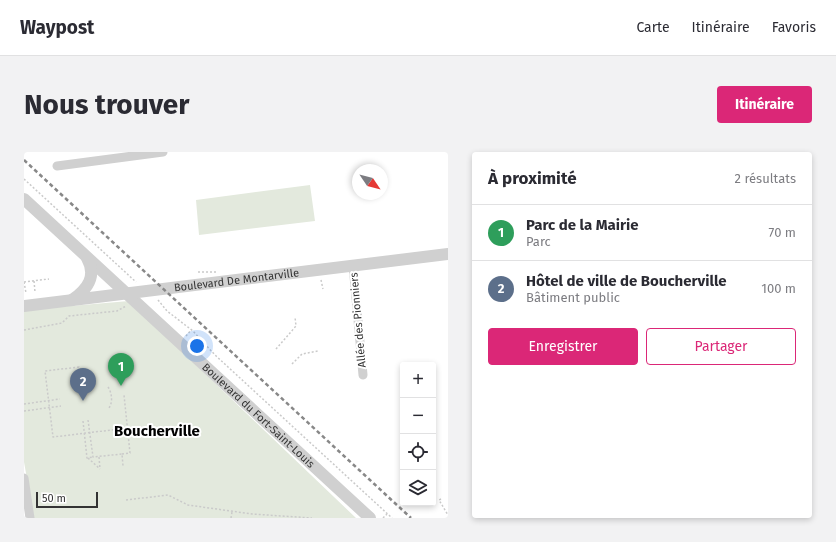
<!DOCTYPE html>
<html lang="fr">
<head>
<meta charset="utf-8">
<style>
  body { margin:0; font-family:"Fira Sans",sans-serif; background:#f2f2f3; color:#2b2b33 }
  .controls { position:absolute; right:12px; bottom:12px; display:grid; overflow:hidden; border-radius:4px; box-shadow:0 2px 6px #0003 }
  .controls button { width:36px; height:36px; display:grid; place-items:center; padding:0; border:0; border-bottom:1px solid #e1e1e2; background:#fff; color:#2b2b33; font:20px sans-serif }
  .compass { position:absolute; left:328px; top:12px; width:36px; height:36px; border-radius:50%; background:#fff; box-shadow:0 2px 6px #0003; rotate:125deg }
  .scale { position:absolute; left:12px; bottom:10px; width:62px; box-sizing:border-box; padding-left:4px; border:2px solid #333; border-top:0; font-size:11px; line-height:14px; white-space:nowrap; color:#333; -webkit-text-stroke:3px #fff; paint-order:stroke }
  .you { position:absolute; left:173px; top:194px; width:14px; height:14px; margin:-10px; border:3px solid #fff; border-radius:50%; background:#1a73e8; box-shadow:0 0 0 6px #1a73e833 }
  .badge { display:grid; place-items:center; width:26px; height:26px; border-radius:50%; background:#db2777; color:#fff; font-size:13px; font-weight:700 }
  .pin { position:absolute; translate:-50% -33px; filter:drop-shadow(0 1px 2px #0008) }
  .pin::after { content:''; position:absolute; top:21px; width:14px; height:12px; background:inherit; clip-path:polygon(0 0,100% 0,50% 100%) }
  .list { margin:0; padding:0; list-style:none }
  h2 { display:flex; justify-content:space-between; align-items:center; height:52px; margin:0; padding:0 16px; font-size:17px }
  h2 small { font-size:13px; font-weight:400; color:#7c7c81 }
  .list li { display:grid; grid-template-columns:26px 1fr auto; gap:12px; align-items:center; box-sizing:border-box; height:56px; padding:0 16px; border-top:1px solid #e1e1e2 }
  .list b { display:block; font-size:15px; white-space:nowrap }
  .list p { margin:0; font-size:13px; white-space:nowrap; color:#7c7c81 }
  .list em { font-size:13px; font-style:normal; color:#7c7c81 }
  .actions { display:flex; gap:8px; padding:12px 16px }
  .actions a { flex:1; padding:9px 0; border:1px solid #db2777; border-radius:4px; text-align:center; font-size:14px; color:#db2777 }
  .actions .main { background:#db2777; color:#fff }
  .icon { flex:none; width:22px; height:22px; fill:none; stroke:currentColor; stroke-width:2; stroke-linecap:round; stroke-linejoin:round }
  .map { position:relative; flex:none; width:424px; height:366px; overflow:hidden; border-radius:4px }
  header { display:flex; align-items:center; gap:24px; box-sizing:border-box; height:56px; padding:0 20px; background:#fff; border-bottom:1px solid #e1e1e2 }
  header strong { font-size:19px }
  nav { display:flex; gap:22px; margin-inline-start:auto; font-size:14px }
  .intro { display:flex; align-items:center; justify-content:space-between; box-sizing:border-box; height:96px; padding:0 24px }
  h1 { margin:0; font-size:28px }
  .button { padding:10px 18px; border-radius:4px; background:#db2777; color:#fff; font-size:14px; font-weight:700 }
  main { display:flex; gap:24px; padding:0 24px }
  aside { flex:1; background:#fff; border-radius:4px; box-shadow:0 2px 6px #0003 }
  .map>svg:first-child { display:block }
</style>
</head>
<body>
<header>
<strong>Waypost</strong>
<nav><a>Carte</a><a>Itinéraire</a><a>Favoris</a></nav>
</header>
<div class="intro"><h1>Nous trouver</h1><a class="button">Itinéraire</a></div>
<main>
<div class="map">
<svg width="424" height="366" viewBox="0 0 424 366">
  <rect width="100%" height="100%" fill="#fff"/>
  <!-- green -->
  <path fill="#e3e9dd" d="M286,33L291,69L175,83L172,48Z
    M105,149L332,366H10L0,310V158Z"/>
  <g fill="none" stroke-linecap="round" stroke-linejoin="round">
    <!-- path -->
    <path stroke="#cacaca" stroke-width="1.5" stroke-dasharray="2 2" stroke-linecap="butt" d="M0,27L112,130
      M174,120H192
      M297,128L299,137
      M10,129L11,140
      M0,130L25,127
      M0,130L2,141
      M134,148L143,159L169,179L191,203L368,366
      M0,178L38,171L45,164L93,159L102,154
      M162,184L167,178
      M252,197L272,174L271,165
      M268,212L278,202L294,199
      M56,227L55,215L21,219L29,285L104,276
      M84,235C88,241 89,250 85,256
      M0,252L36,247
      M0,259L37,254
      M64,268L69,305L98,302L99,314
      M59,269L63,306L69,305
      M98,302L106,301L100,243
      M75,305L76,317
      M64,306L76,317
      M417,347L415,348L424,363
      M102,348L144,343L164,353L228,362L288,366
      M207,366L208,360
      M359,366L363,362"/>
    <!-- minor -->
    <path stroke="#d0d0d0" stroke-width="9" d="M33,14L139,0
      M329,113L339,223
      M0,326L6,366"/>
    <!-- tertiary -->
    <g stroke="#d0d0d0" stroke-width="12">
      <path id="s1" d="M0,47L346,366"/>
      <path d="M48,148C64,137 73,124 63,106"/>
      <path id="s2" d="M0,154L424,102"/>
    </g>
    <!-- rail -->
    <path stroke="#888" stroke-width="2.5" stroke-dasharray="4 3" stroke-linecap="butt" d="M0,8L387,366"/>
  </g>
  <g text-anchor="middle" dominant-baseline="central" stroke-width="4" stroke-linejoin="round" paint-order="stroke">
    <!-- street labels -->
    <g font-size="11" fill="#333" stroke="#fff">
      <text stroke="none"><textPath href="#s2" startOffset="214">Boulevard De Montarville</textPath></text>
      <text transform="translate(334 168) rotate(-95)">Allée des Pionniers</text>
      <text stroke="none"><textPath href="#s1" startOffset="319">Boulevard du Fort-Saint-Louis</textPath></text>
    </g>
    <!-- district labels -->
    <g font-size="15" font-weight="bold" fill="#000" stroke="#fff">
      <text x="133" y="279">Boucherville</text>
    </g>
  </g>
</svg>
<div class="controls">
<button>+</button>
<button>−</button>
<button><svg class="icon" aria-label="locate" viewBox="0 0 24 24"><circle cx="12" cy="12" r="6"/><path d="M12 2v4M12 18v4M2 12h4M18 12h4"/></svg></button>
<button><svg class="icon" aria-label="layers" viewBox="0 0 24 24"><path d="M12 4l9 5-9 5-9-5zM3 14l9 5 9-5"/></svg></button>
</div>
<svg class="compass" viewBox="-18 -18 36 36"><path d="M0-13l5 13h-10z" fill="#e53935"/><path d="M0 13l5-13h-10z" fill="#7c7c81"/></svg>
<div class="scale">50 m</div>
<div class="you"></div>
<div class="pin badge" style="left:97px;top:234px;background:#2e9e5b">1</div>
<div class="pin badge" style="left:59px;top:249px;background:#5c6f8a">2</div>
</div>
<aside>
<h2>À proximité<small>2 résultats</small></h2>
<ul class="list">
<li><span class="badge" style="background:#2e9e5b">1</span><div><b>Parc de la Mairie</b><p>Parc</p></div><em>70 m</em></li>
<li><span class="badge" style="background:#5c6f8a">2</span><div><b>Hôtel de ville de Boucherville</b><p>Bâtiment public</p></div><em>100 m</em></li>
</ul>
<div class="actions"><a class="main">Enregistrer</a><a>Partager</a></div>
</aside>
</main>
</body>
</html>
